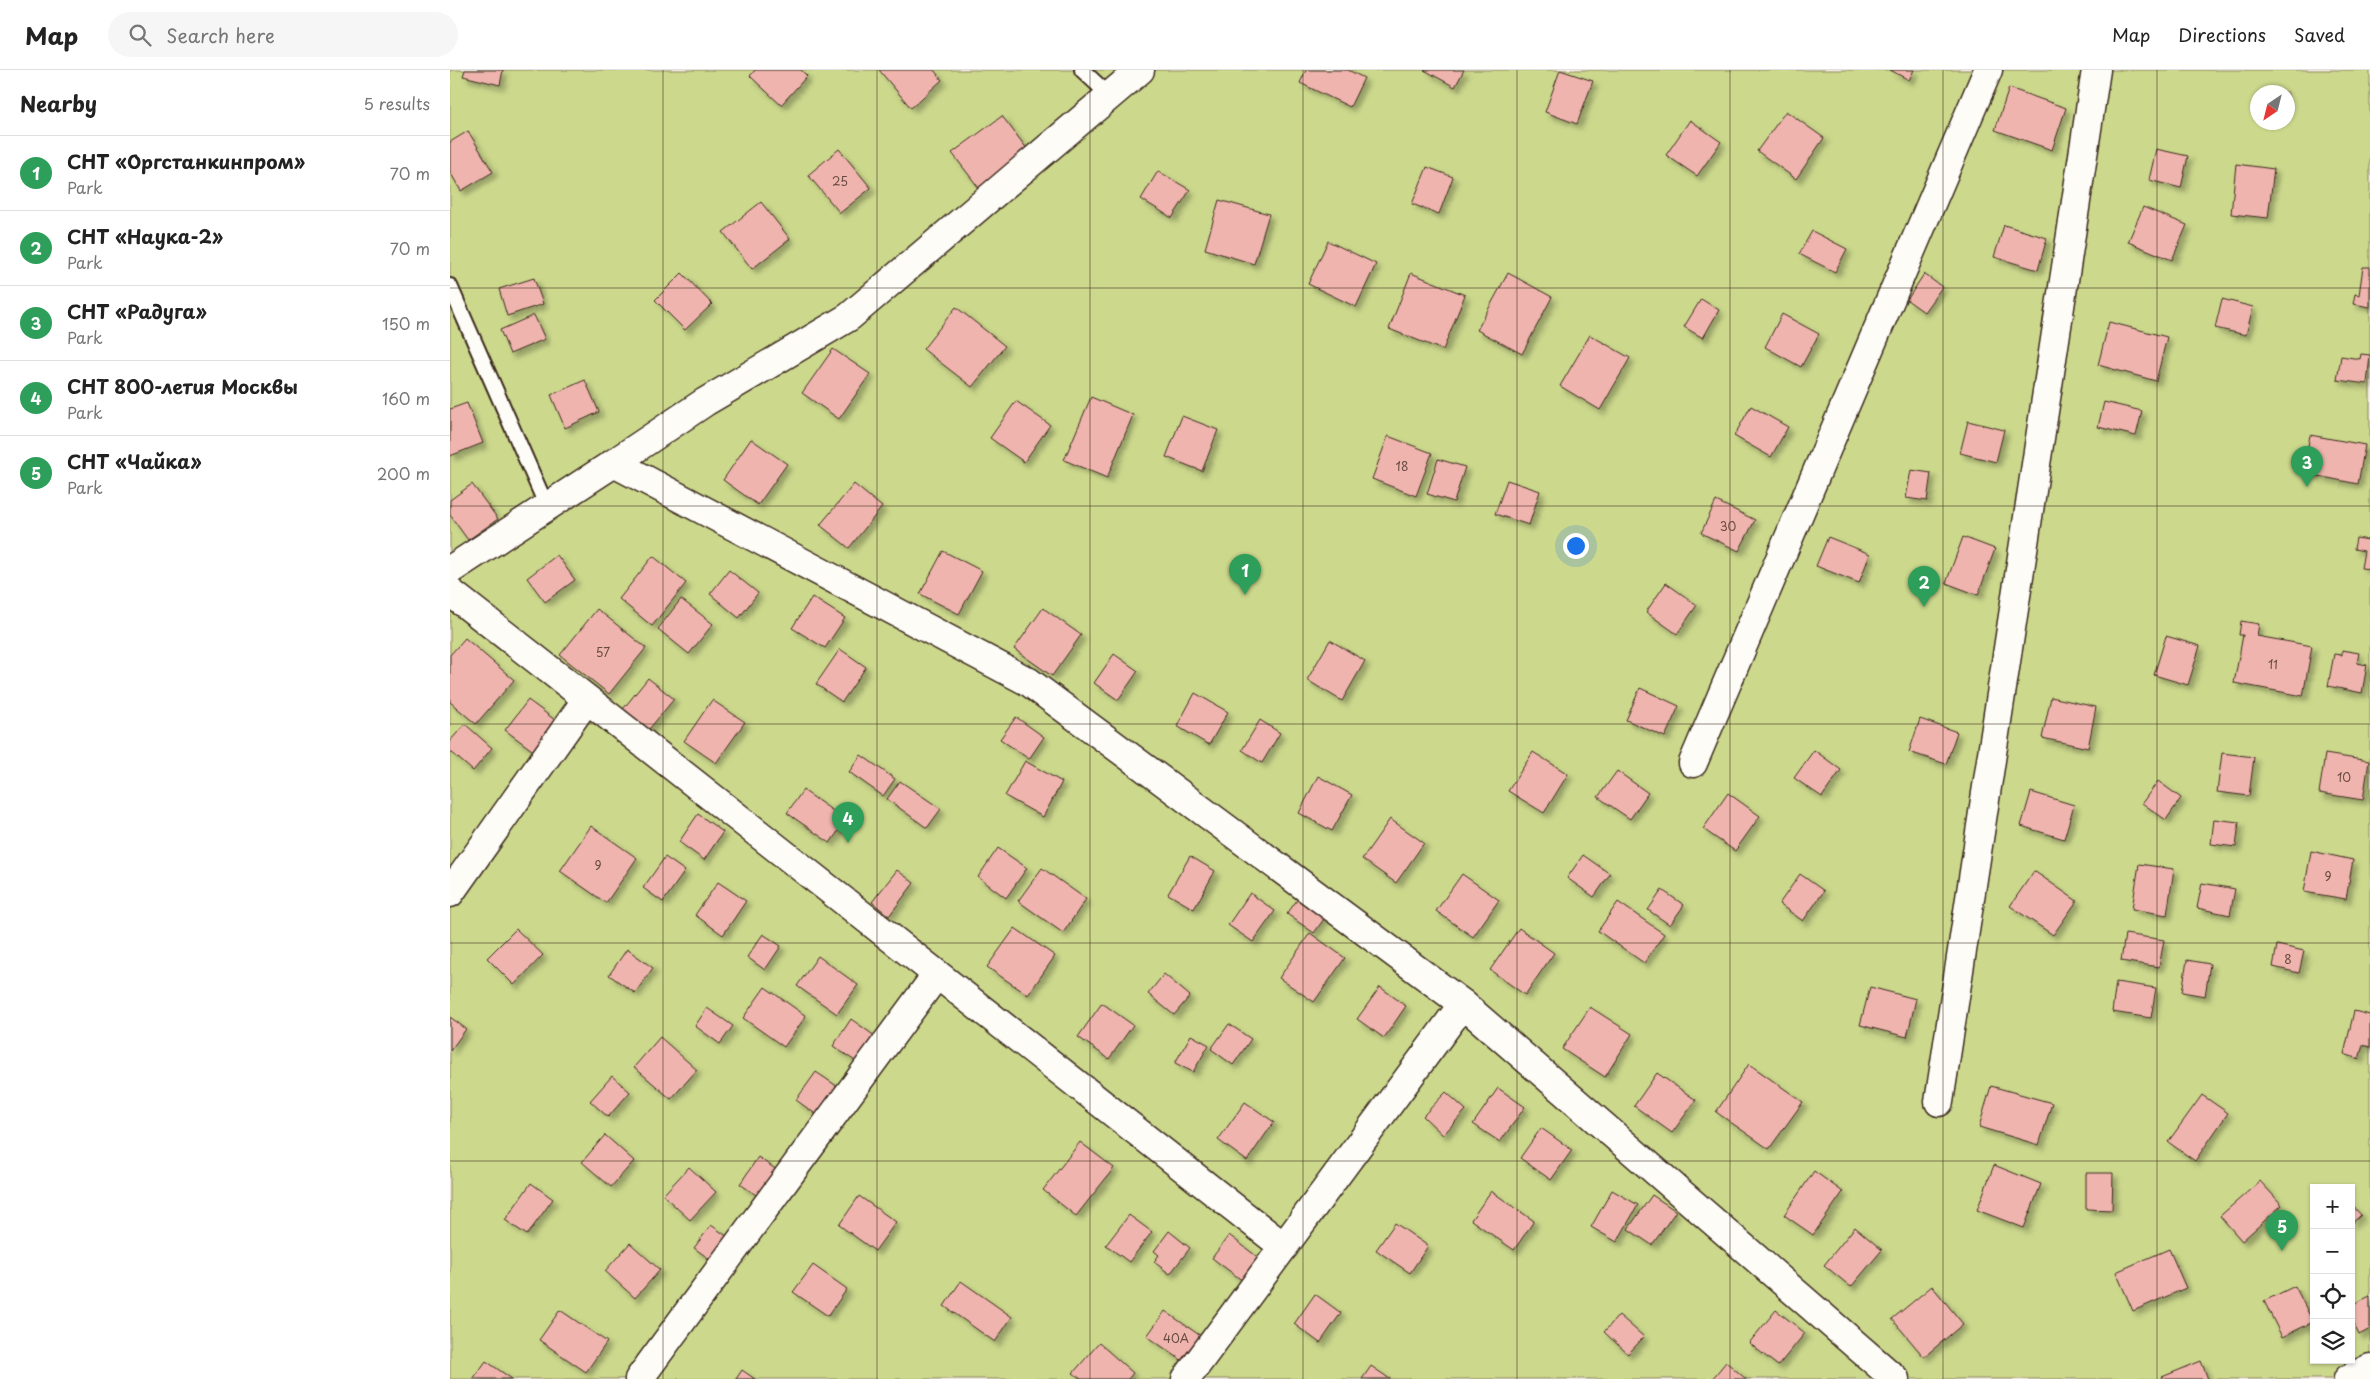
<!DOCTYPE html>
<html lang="en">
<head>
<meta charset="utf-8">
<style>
  body { margin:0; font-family:"Playpen Sans",sans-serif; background:#f6f6f6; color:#222 }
  .controls { position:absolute; right:15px; bottom:15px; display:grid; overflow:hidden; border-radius:0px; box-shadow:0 1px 4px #0004 }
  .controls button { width:45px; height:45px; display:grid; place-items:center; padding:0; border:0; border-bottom:1px solid #e0e0e0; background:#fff; color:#222; font:25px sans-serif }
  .compass { position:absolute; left:1800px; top:15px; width:45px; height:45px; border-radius:50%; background:#fff; box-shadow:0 1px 4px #0004; rotate:215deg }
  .you { position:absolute; left:1125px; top:475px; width:18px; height:18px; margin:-12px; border:4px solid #fff; border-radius:50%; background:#1a73e8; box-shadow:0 0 0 8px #1a73e833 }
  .badge { display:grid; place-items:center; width:32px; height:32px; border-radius:50%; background:#2563eb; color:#fff; font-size:16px; font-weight:700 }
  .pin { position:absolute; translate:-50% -41px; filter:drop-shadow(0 1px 2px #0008) }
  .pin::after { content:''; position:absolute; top:26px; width:18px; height:15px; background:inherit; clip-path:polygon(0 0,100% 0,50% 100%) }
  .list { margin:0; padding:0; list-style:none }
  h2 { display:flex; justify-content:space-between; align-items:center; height:65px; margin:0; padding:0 20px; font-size:21px }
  h2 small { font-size:16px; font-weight:400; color:#767676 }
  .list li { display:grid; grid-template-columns:32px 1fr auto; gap:15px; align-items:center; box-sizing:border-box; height:75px; padding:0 20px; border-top:1px solid #e0e0e0 }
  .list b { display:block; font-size:19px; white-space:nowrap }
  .list p { margin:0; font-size:16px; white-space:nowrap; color:#767676 }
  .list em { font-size:16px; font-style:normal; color:#767676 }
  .icon { flex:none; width:28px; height:28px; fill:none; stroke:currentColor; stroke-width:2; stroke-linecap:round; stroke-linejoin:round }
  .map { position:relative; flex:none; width:1920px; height:1309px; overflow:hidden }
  header { display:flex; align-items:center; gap:30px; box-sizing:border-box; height:70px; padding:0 25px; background:#fff; border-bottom:1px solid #e0e0e0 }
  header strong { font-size:24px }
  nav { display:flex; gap:28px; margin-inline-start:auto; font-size:18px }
  .search { width:350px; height:45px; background:#f6f6f6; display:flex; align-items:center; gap:12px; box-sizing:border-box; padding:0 18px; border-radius:28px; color:#767676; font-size:19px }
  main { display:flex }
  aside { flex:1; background:#fff }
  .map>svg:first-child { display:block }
</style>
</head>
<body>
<header>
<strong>Map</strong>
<div class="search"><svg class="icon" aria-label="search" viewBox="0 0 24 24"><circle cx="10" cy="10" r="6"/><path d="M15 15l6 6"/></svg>Search here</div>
<nav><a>Map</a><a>Directions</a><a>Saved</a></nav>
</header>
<main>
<aside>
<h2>Nearby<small>5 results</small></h2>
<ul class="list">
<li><span class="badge" style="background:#2e9e5b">1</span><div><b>СНТ «Оргстанкинпром»</b><p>Park</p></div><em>70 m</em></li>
<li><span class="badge" style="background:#2e9e5b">2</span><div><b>СНТ «Наука-2»</b><p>Park</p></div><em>70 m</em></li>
<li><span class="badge" style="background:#2e9e5b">3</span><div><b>СНТ «Радуга»</b><p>Park</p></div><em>150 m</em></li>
<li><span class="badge" style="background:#2e9e5b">4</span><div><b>СНТ 800-летия Москвы</b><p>Park</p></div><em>160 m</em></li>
<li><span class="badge" style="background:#2e9e5b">5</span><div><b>СНТ «Чайка»</b><p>Park</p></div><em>200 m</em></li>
</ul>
</aside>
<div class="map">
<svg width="1920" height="1309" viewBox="0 0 1920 1309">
  <defs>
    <filter id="shadow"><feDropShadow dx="4.5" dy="4.5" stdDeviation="2.5" flood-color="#0004"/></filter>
  </defs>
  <rect width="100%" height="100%" fill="#faeee8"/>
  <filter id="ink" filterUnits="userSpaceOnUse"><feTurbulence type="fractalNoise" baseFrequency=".02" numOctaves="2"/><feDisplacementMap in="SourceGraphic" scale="10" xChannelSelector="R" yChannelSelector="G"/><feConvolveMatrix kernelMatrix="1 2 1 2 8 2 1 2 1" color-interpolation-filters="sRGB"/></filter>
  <g filter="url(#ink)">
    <!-- green -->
    <path fill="#ccd88c" stroke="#848155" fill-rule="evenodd" d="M0,0H1920V1309H0ZM1808,22H1838V52H1808ZM1864,1118H1901V1290H1864Z"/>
    <!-- building -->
    <path fill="#efb4ad" stroke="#3b2a1e" filter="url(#shadow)" d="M15,0H53L50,15L13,6Z
      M305,0H351L357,6L331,35L300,6Z
      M429,0H484L492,10L461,38Z
      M856,0H898L914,8L900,37L850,13Z
      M974,0H1014L1005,17Z
      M1110,0L1143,11L1127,54L1095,42Z
      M1440,0H1464L1459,10Z
      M1559,18L1616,38L1602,80L1545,60Z
      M1336,41L1374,68L1346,109L1307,81Z
      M552,46L581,84L532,122L502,83Z
      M1240,50L1271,72L1247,106L1216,85Z
      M18,61L43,102L11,121L0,102V72Z
      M389,79L421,118L390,143L358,105Z
      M1706,79L1738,86L1731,118L1699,110Z
      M1786,94L1824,99L1818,148L1781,144Z
      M977,97L1003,107L989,144L962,134Z
      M708,101L740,120L722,148L691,129Z
      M769,130L819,144L804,194L755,179Z
      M311,132L340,169L302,199L273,162Z
      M1693,137L1737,155L1722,190L1678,172Z
      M1554,155L1597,168L1588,200L1544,187Z
      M1362,161L1397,179L1385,202L1349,184Z
      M878,171L926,194L906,237L858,214Z
      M1913,197H1920V237L1903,234L1905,224L1909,225Z
      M232,203L262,234L235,260L205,230Z
      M961,203L1015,225L993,280L939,259Z
      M1058,203L1102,227L1072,284L1027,260Z
      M1474,204L1492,217L1474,242L1457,230Z
      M84,208L93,234L57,246L49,219Z
      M1251,229L1269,240L1253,268L1234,257Z
      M1772,229L1803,237L1796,265L1765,258Z
      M506,237L555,276L522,317L473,279Z
      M1332,244L1369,264L1351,297L1315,277Z
      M84,245L95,269L60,284L50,260Z
      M1659,252L1717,267L1706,311L1648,295Z
      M1140,265L1180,288L1150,340L1110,316Z
      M383,279L420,304L389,349L352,323Z
      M1911,284L1920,285L1917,314L1887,310L1891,286L1910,289Z
      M135,310L149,342L115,358L101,325Z
      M641,327L683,345L657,408L614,390Z
      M566,331L600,355L574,392L540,368Z
      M1654,332L1692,341L1686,366L1648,357Z
      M17,333L33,373L0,386V339Z
      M1301,336L1338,357L1321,387L1284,366Z
      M732,346L768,360L752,401L716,387Z
      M1518,351L1554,360L1546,392L1510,383Z
      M1860,365L1915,375L1908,414L1853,403Z
      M938,366L982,383L966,426L922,409Z
      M301,369L337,394L308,435L273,410Z
      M988,389L1015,397L1004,432L977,424Z
      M1461,400L1481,403L1477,431L1456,428Z
      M1057,410L1090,421L1079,455L1045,444Z
      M22,414L48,449L18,470L0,445V430Z
      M404,414L432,437L399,478L370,455Z
      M1266,431L1305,450L1289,481L1251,463Z
      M1920,459V499L1911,498L1914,481L1904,479L1906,468L1919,470Z
      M1378,467L1420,484L1409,513L1366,496Z
      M1513,467L1545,479L1528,525L1496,513Z
      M493,481L532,501L509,544L470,524Z
      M107,485L125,510L95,532L77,508Z
      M203,486L236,513L202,556L169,529Z
      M279,500L308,523L289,548L260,524Z
      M1216,513L1247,535L1227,564L1196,542Z
      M362,527L395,548L375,578L342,558Z
      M231,529L263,554L239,584L208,559Z
      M593,538L631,565L602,606L564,579Z
      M147,539L196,578L159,624L110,585Z
      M1791,551L1809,554L1807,566L1862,576L1853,626L1784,613L1793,565H1789Z
      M1716,566L1750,576L1738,615L1704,605Z
      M15,568L64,610L26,654L0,632V585Z
      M880,570L915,591L892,631L857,610Z
      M390,579L416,597L392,632L366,614Z
      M1892,580L1909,583L1907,593L1917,595L1912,623L1878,616L1884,584L1892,585Z
      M664,584L688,601L668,630L644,613Z
      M198,608L224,629L195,664L169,644Z
      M1190,618L1229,636L1215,667L1176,650Z
      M745,623L778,642L759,675L727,656Z
      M1601,627L1646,637L1638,678L1592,668Z
      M78,630L109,653L86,683L55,660Z
      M262,630L295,652L266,693L234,671Z
      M566,647L594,667L579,689L550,669Z
      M1470,649L1507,662L1496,694L1459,682Z
      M810,650L830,663L812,693L792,680Z
      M15,654L42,678L23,701L0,681V671Z
      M1364,680L1391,700L1372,727L1344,708Z
      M1083,682L1118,704L1094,743L1058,721Z
      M1772,683L1804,687L1799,726L1767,722Z
      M1875,684L1919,691L1913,730L1869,723Z
      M411,685L445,709L433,726L399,702Z
      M575,691L612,712L593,747L555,726Z
      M1167,701L1198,723L1180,749L1148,727Z
      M868,706L902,725L882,761L849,743Z
      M450,711L491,739L477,758L437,729Z
      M1708,711L1731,728L1716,750L1692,733Z
      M353,720L396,750L380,773L337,743Z
      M1581,722L1624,735L1614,769L1571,756Z
      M1278,723L1310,746L1285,781L1253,759Z
      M248,744L273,762L254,790L229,772Z
      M940,749L974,773L946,813L912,789Z
      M1764,749L1789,752L1786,777L1761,774Z
      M141,756L187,788L156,833L110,801Z
      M548,778L577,798L556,828L528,807Z
      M1861,781L1903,790L1896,829L1854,822Z
      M1133,785L1160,804L1144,827L1117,808Z
      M740,786L765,801L744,839L718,824Z
      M215,787L235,801L213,832L193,818Z
      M1689,794L1724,799L1717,845L1682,839Z
      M592,798L636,829L613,863L568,831Z
      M447,800L464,813L439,846L422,832Z
      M1584,801L1627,831L1603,865L1560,836Z
      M1012,804L1049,830L1023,867L986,841Z
      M1350,804L1374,821L1353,851L1329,834Z
      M268,812L296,831L273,865L245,845Z
      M1752,813L1785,819L1780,845L1747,838Z
      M854,820L881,839L864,863L837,844Z
      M1212,820L1234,835L1220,855L1198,840Z
      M800,823L825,841L803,872L778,855Z
      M1168,832L1214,864L1194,893L1148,861Z
      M565,858L605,886L578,925L537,897Z
      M1069,858L1104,883L1075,925L1040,900Z
      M66,859L93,885L64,915L37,888Z
      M860,863L895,888L864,932L829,908Z
      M313,864L331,876L315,900L297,887Z
      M1675,864L1714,870L1709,897L1671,891Z
      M1827,875L1854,881L1849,903L1823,897Z
      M177,879L203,898L185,923L159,905Z
      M368,886L408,915L387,944L347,916Z
      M1737,890L1760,894L1755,926L1732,922Z
      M714,904L740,926L724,945L698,924Z
      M1666,912L1706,918L1701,948L1662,942Z
      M315,917L356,946L334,977L293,948Z
      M930,917L956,936L934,968L907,949Z
      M1420,917L1466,929L1457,967L1410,955Z
      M652,933L683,955L659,989L628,967Z
      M1140,937L1182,964L1155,1007L1112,979Z
      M257,938L283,956L270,974L245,956Z
      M1904,941L1920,945V977L1913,975L1909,989L1894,984Z
      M0,947L16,959L0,981Z
      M401,949L429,969L411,995L383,976Z
      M779,954L801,969L783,995L761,979Z
      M741,965L759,975L743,1002L725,993Z
      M210,967L247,1000L221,1029L184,997Z
      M1299,994L1353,1032L1319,1079L1266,1042Z
      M366,1002L394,1021L374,1050L346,1030Z
      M1207,1003L1246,1030L1222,1063L1184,1036Z
      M162,1006L180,1022L158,1047L140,1031Z
      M1541,1016L1602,1033L1589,1075L1529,1057Z
      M1048,1018L1075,1037L1050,1072L1023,1054Z
      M996,1022L1016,1040L993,1065L973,1046Z
      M1752,1025L1778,1043L1745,1091L1718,1072Z
      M795,1032L824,1052L797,1091L768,1070Z
      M1091,1058L1122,1080L1101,1110L1070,1088Z
      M155,1065L184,1091L161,1117L132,1092Z
      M630,1072L664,1098L626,1146L593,1120Z
      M308,1087L334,1105L315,1131L290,1114Z
      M1544,1095L1591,1114L1574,1158L1527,1140Z
      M239,1097L266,1122L240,1150L213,1125Z
      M1364,1101L1393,1122L1363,1165L1334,1145Z
      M1636,1103H1663L1662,1140L1636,1139Z
      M1810,1111L1832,1135L1792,1171L1770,1146Z
      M81,1113L103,1129L77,1165L55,1150Z
      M1162,1120L1188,1135L1167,1172L1141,1157Z
      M1041,1121L1084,1151L1064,1180L1021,1150Z
      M1202,1125L1226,1141L1202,1175L1178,1159Z
      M409,1126L446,1152L425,1181L389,1155Z
      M1901,1134L1911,1145L1901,1154Z
      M679,1145L702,1162L679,1192L656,1175Z
      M945,1153L978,1176L960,1203L926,1180Z
      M261,1155L285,1172L268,1195L244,1178Z
      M1405,1157L1432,1180L1401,1217L1374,1195Z
      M719,1161L740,1178L720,1204L704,1192L709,1185L704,1181Z
      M779,1165L810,1189L793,1211L762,1188Z
      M180,1173L210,1200L185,1228L155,1201Z
      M1719,1179L1736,1218L1683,1241L1666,1202Z
      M363,1195L397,1219L378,1246L343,1222Z
      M511,1211L562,1247L545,1272L494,1236Z
      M1482,1216L1513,1254L1474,1287L1442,1249Z
      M1845,1216L1863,1252L1832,1267L1814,1231Z
      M865,1224L891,1243L870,1273L844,1254Z
      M1920,1226V1259L1909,1265L1901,1248V1235Z
      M110,1240L157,1272L136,1302L89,1270Z
      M1326,1240L1355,1263L1328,1296L1299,1273Z
      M715,1241L755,1269L737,1294L697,1266Z
      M1169,1245L1194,1267L1178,1284L1154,1262Z
      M649,1273L683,1303L678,1309H631L623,1303Z
      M36,1291L62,1309H23Z
      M1751,1291L1758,1309H1713L1712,1307Z
      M1276,1292L1296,1309H1262Z
      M921,1296L940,1309H912Z
      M292,1300L305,1309H286Z"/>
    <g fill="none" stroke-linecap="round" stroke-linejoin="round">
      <defs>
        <path id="service" d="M632,0L660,26
          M0,216L97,437"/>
        <path id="minor" d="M164,393L255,332L399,247L690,0
          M0,500L164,393L579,612L1013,934L1445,1309
          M0,522L137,629
          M1243,693L1538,0
          M0,823L137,629L834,1177
          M1489,1032L1646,0
          M189,1309L487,904
          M736,1309L1013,934
          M1898,1309L1920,1298"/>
      </defs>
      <!-- service casing -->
      <use href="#service" stroke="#3b2a1e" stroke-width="18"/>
      <!-- minor casing -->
      <use href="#minor" stroke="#3b2a1e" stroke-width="31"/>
      <!-- service -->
      <use href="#service" stroke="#fdfcf7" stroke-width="14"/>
      <!-- minor -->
      <use href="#minor" stroke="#fdfcf7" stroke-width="28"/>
    </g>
  </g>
  <!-- grid -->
  <path fill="none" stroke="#3b2a1e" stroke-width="1" stroke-opacity="0.55" d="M213,0V1309M427,0V1309M640,0V1309M853,0V1309M1067,0V1309M1280,0V1309M1493,0V1309M1707,0V1309M0,218H1920M0,436H1920M0,654H1920M0,873H1920M0,1091H1920"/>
  <g text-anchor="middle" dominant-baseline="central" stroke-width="4" stroke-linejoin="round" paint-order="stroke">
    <!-- number labels -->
    <g font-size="12" fill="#684c42">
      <text x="390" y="111">25</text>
      <text x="952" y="396">18</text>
      <text x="1278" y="456">30</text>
      <text x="153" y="582">57</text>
      <text x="1823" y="594">11</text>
      <text x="1894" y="707">10</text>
      <text x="148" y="795">9</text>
      <text x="1878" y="806">9</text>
      <text x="1838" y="889">8</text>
      <text x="726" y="1268">40А</text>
    </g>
  </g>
</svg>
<div class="controls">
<button>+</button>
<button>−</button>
<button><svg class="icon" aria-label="locate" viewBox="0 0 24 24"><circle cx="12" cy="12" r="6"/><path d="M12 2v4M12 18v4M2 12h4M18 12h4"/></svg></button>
<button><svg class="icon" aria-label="layers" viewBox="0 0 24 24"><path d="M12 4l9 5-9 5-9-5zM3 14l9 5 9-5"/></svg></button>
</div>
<svg class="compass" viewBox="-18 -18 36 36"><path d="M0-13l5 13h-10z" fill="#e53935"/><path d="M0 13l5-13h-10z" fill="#767676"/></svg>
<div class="you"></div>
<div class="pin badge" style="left:795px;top:525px;background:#2e9e5b">1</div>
<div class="pin badge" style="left:1474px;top:537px;background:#2e9e5b">2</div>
<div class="pin badge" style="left:1857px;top:417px;background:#2e9e5b">3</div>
<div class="pin badge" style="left:398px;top:773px;background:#2e9e5b">4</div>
<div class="pin badge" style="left:1832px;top:1181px;background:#2e9e5b">5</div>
</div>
</main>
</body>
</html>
